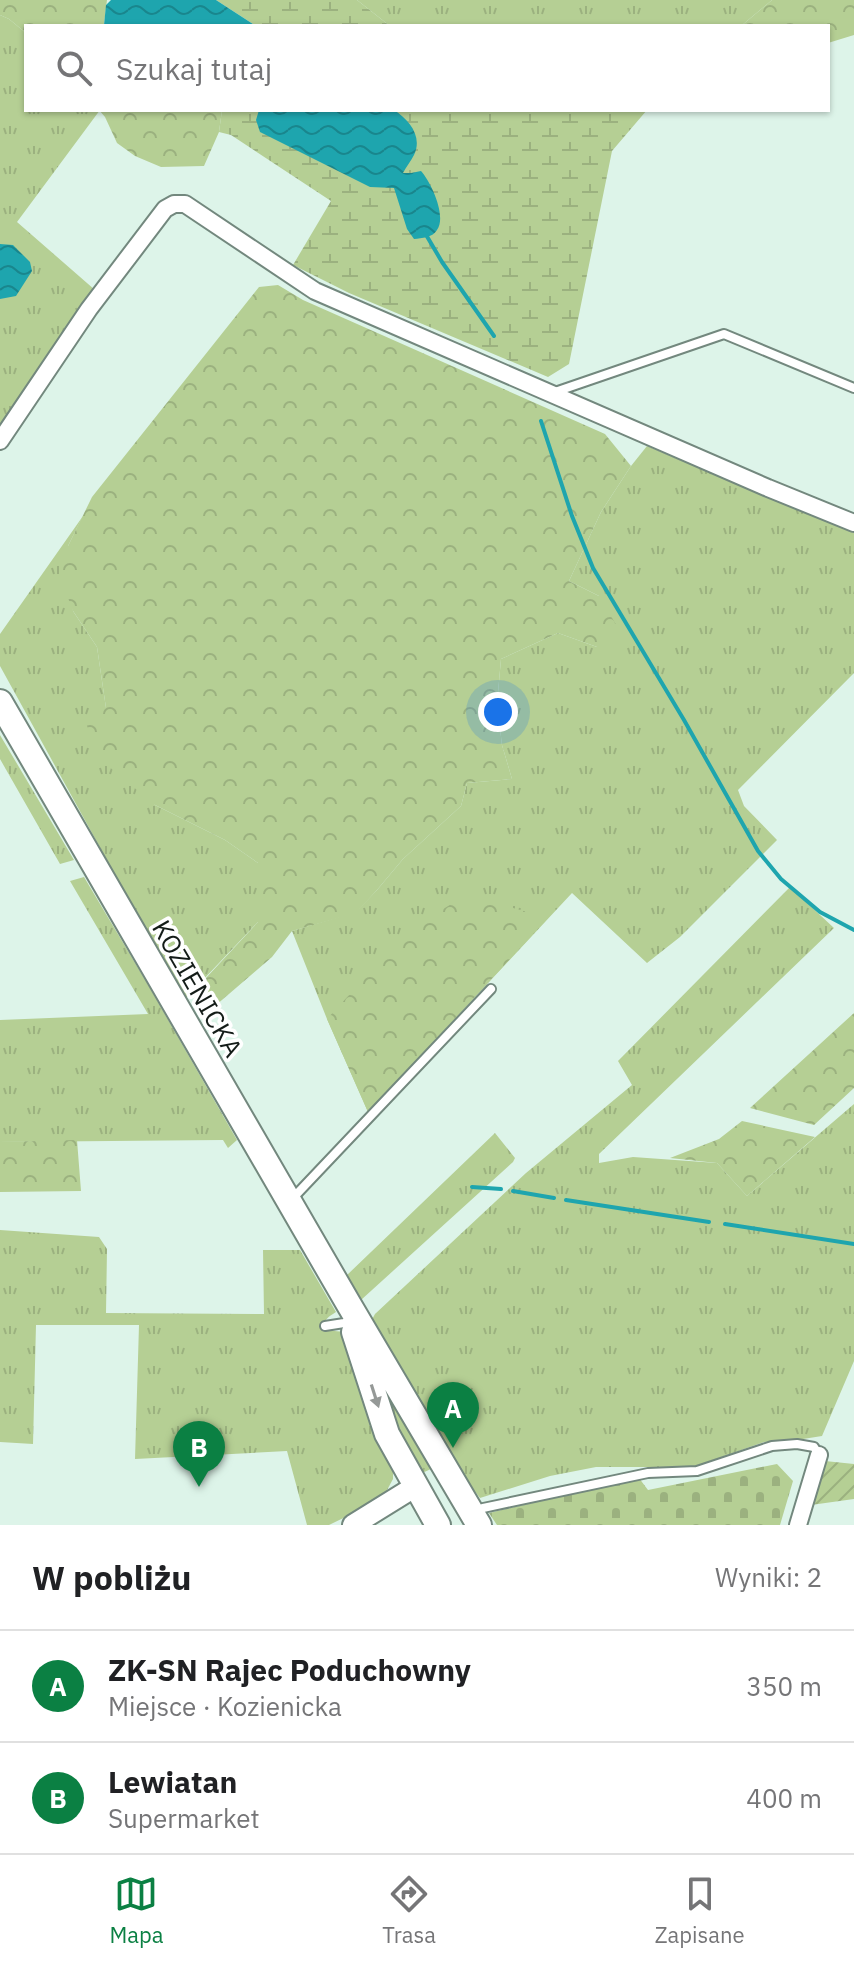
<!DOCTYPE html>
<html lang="pl">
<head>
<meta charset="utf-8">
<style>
  body { margin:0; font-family:"IBM Plex Sans",sans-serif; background:#f2f2f2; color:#202124 }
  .you { position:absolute; left:498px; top:712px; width:28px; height:28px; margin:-20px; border:6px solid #fff; border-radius:50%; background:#1a73e8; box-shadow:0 0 0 12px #1a73e833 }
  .badge { display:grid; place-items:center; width:52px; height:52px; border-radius:50%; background:#0b8043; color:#fff; font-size:26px; font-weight:700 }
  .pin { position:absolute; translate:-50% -66px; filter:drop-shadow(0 2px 4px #0008) }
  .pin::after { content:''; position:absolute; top:42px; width:28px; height:24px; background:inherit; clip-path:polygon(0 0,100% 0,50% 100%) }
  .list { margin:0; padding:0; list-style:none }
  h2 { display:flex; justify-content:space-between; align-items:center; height:104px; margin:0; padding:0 32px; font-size:34px }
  h2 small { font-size:26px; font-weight:400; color:#757577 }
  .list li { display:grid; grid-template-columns:52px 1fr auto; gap:24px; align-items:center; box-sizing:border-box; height:112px; padding:0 32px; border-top:2px solid #e0e0e0 }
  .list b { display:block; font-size:30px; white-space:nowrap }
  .list p { margin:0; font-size:26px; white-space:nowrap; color:#757577 }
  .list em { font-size:26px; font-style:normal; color:#757577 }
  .icon { flex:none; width:44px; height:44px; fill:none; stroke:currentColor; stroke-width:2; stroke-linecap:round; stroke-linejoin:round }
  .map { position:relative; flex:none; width:854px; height:1525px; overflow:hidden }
  .search { position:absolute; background:#fff; box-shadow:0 2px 6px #0004; left:24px; right:24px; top:24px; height:88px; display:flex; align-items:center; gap:20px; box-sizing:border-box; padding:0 28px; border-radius:0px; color:#757577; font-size:30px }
  .sheet { height:328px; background:#fff }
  nav { display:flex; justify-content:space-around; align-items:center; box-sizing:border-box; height:112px; border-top:2px solid #e0e0e0; background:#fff; font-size:22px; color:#757577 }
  nav a { display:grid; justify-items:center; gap:4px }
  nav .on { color:#0b8043 }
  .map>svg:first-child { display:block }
</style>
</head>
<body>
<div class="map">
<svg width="854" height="1525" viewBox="0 0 854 1525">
  <defs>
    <pattern id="grass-tufts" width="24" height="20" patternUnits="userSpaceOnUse" patternTransform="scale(2)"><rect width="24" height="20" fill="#b5cf94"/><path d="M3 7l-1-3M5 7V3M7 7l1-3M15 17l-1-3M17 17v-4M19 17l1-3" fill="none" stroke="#9bb17f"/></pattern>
    <pattern id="forest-crowns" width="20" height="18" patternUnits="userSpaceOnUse" patternTransform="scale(2)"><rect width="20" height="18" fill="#b5cf94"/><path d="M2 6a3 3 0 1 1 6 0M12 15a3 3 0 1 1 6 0" fill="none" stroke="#9bb17f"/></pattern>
    <pattern id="wetland-marsh" width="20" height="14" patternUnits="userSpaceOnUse" patternTransform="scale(2)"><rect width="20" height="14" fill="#b5cf94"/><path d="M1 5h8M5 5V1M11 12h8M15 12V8" fill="none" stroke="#9bb17f"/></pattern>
    <pattern id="cemetery-stones" width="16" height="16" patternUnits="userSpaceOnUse" patternTransform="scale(2)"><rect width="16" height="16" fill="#b5cf94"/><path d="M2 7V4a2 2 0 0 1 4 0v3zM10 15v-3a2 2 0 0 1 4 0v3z" fill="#9bb17f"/></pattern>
    <pattern id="garden-furrows" width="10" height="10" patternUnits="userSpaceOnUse" patternTransform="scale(2)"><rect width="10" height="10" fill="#b5cf94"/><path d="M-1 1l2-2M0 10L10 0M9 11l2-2" fill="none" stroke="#9bb17f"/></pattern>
    <pattern id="water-waves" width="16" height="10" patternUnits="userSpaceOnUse" patternTransform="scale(2)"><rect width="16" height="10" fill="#1ea5ae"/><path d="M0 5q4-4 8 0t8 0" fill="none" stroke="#19868d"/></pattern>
  </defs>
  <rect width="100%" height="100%" fill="#ddf4e9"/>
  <!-- grass -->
  <path fill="url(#grass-tufts)" d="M357,0H772L741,26H390Z
    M0,15L9,19L26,33V110H100L17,222L95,290L0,427Z
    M647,446L854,533V673L738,790L744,806L777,840L680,937L647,963L572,893L368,1112L327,1019L292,931L356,912L377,890L403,859L461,806L467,783L512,779L502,745L497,704L501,659L558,633L597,647L599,596L569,581L601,512L631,466Z
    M83,516L68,546L73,611L97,647L106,708L155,805L225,840L258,863V922L184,1000L0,666V634Z
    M0,735L74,860L60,864L0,759Z
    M84,877L147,983L237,1140L228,1148L223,1140L0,1142V1020L148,1014L70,881Z
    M790,887L834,928L599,1154V1163L633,1157L717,1163L747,1196L854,1104V1361L822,1436L803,1439L764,1442L693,1467H596L550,1476L480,1498L466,1480L369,1325L375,1314L526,1173L632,1085L618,1061Z
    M495,1133L515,1158L513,1162L361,1300L346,1276Z
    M0,1230L99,1237L107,1249L106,1313L264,1314L263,1250H300L336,1312C328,1317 323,1320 324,1330L345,1332L384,1452L393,1472V1479L386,1492L364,1508L329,1525H307L287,1451L135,1459L139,1325H36L33,1444L0,1442Z
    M380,1382L410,1419L407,1428L425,1457L433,1460L438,1468L431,1469L420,1474L391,1428Z"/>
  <!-- forest -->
  <path fill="url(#forest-crowns)" d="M0,0H107L104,24L106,26H26V33L9,19L0,15Z
    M772,0H854V35L828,43V26H741Z
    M99,110H222L219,132L204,166L161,167L135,156L117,143L105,117Z
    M278,285L303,300L605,434L631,466L601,512L569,581L599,596L621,633L597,647L558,633L501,659L497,704L502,745L512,779L467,783L461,806L403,859L377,890L356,913L292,931L272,957L208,1012L191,994L258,922V863L225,840L155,805L101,760L85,721L106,708L97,647L73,611L59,574L68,546L92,497L259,287Z
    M485,900L548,918L368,1112L327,1019L407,932L456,901Z
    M854,1013V1088L814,1125L750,1108Z
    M742,1121L815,1137L747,1196L717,1163L670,1158L719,1139Z
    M77,1140L81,1191L0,1192V1142Z"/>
  <!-- wetland -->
  <path fill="url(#wetland-marsh)" d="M216,0H357L390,26H256Z
    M222,110H647L612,151L569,364L548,377L349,293L293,265L331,201L231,135L219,132Z"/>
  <!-- cemetery -->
  <path fill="url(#cemetery-stones)" d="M777,1464L793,1481L780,1525H497L489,1513L639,1478L648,1490Z"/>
  <!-- garden -->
  <path fill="url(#garden-furrows)" d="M825,1461L854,1464V1499L811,1505Z"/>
  <!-- water -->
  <path fill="url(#water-waves)" d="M111,0H216L256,26H106L104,25L106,5Z
    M259,110H394C409,120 423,136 414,155C411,161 406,167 403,173H411L421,171C431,182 447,216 437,230C432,238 422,238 414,239L407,229L394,188L370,187L260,132L256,120Z
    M0,244L13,245L30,262L32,271L16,296L0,299Z"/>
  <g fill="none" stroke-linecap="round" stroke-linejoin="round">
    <!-- stream -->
    <path stroke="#1ea5ae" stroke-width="4" d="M425,233L442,262L494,336
      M541,421L572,516L593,568L684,720L758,851L781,879L820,912L854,930
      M472,1187L501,1189
      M513,1191L554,1198
      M566,1200L709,1222
      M725,1224L854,1244"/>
    <defs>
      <path id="service" d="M552,393L724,334L854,388
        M293,1198L491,989
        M325,1326L344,1323L356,1320
        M474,1515L483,1508L648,1473L697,1471L772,1446L797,1444L814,1447L819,1455"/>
      <path id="minor" d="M0,441L89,309L165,209L174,204H185L315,291L768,488L854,523
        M798,1525L819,1455"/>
      <path id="tertiary" d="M353,1525L416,1486"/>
      <path id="secondary" d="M0,702L348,1303L479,1525
        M354,1332L387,1434L438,1525"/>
    </defs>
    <!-- service casing -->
    <use href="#service" stroke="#73887e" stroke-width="12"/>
    <!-- minor casing -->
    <use href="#minor" stroke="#73887e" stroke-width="20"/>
    <!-- tertiary casing -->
    <use href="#tertiary" stroke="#73887e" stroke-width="24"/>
    <!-- secondary casing -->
    <use href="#secondary" stroke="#73887e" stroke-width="28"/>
    <!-- service -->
    <use href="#service" stroke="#fff" stroke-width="8"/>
    <!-- minor -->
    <use href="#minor" stroke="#fff" stroke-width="16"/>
    <!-- tertiary -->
    <use href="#tertiary" stroke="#fff" stroke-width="20"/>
    <!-- secondary -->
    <use href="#secondary" stroke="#fff" stroke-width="24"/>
  </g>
  <!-- one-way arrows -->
  <defs><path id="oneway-solid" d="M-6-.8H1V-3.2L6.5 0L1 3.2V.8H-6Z" transform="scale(2)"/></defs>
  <use fill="#959997" href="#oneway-solid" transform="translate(375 1396) rotate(72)"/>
  <g text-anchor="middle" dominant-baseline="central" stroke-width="7" stroke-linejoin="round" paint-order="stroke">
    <!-- street labels -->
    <g font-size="26" fill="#141c18" stroke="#fff">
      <text transform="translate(198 988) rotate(60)">KOZIENICKA</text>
    </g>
  </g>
</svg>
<div class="you"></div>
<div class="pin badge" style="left:453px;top:1448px">A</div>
<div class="pin badge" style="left:199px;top:1487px">B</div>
<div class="search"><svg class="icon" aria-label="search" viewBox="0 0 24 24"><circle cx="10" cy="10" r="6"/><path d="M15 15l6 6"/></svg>Szukaj tutaj</div>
</div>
<section class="sheet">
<h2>W pobliżu<small>Wyniki: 2</small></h2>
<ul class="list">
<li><span class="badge">A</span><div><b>ZK-SN Rajec Poduchowny</b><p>Miejsce · Kozienicka</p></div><em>350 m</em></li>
<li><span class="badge">B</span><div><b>Lewiatan</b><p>Supermarket</p></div><em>400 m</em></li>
</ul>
</section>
<nav>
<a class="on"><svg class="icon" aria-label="map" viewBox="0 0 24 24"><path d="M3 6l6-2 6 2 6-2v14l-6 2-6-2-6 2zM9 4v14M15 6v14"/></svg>Mapa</a>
<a><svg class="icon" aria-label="directions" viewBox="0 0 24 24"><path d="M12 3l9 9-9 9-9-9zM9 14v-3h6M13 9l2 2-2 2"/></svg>Trasa</a>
<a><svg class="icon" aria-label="saved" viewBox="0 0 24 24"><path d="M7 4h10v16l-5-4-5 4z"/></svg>Zapisane</a>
</nav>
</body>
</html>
